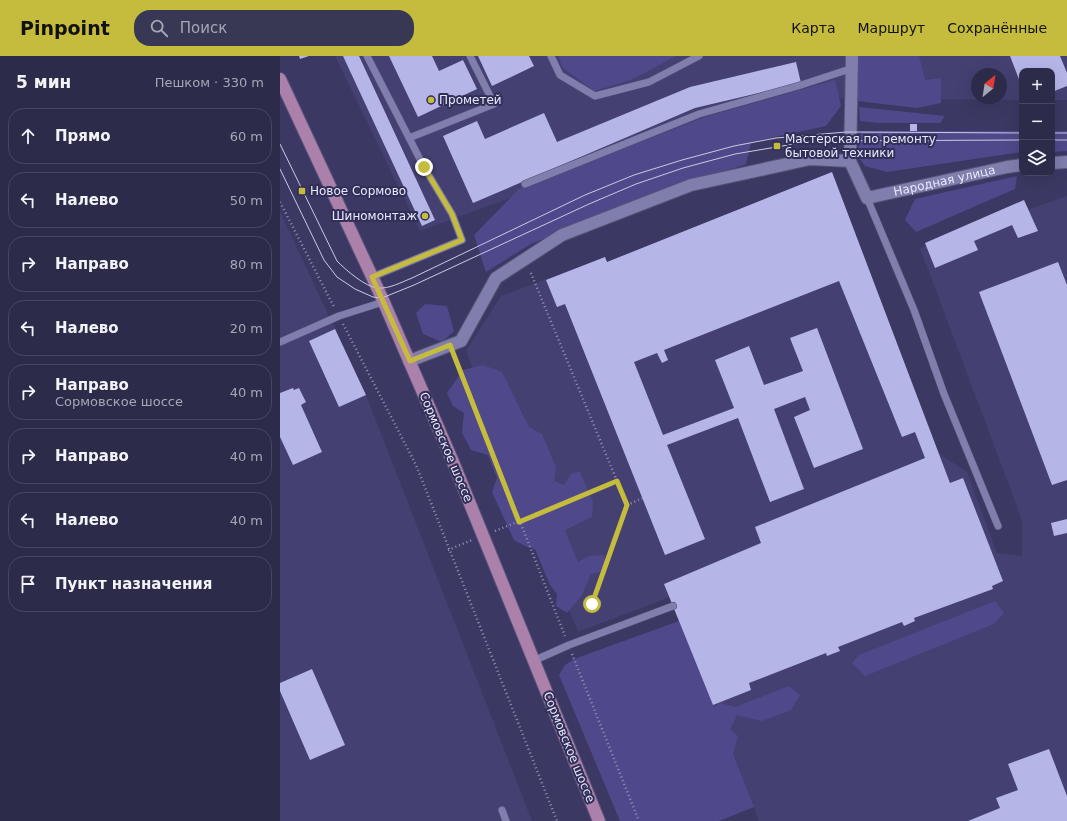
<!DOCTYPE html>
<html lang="ru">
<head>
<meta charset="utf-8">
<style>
  body { margin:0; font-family:"DejaVu Sans",sans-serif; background:#383754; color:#f1f3f6 }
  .controls { position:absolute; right:12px; top:12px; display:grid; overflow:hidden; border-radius:8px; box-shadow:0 4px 16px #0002 }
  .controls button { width:36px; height:36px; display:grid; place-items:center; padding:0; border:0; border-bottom:1px solid #484762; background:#2c2b4a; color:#f1f3f6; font:20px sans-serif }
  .compass { position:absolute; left:691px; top:12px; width:36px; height:36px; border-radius:50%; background:#2c2b4a; box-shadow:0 4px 16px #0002; rotate:30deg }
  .stop { position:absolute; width:12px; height:12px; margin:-9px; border:3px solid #c5bc3d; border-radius:50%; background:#fff }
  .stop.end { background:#c5bc3d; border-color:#fff; box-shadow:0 1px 4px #0008 }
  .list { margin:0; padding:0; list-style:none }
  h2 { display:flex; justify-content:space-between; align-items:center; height:52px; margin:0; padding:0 16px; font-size:17px }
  h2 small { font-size:13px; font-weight:400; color:#a6a7b5 }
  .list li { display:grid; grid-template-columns:26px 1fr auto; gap:12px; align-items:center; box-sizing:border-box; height:56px; margin:0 8px 8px; padding:0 8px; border:1px solid #484762; border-radius:16px }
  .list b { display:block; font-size:15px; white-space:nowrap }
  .list p { margin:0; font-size:13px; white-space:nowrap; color:#a6a7b5 }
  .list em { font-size:13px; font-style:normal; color:#a6a7b5 }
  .icon { flex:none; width:22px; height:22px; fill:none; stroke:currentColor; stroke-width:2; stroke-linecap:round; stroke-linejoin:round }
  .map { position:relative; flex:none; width:787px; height:765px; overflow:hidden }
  header { display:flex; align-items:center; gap:24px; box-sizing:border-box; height:56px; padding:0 20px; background:#c5bc3d; color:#111 }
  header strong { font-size:19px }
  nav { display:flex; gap:22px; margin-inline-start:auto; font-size:14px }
  .search { width:280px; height:36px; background:#383754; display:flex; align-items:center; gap:10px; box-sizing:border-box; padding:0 14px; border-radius:16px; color:#a6a7b5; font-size:15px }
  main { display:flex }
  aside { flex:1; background:#2c2b4a }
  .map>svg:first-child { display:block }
</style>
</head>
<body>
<header>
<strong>Pinpoint</strong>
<div class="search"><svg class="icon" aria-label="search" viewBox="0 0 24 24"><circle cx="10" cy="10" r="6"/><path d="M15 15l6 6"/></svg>Поиск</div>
<nav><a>Карта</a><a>Маршрут</a><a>Сохранённые</a></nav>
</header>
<main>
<aside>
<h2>5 мин<small>Пешком · 330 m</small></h2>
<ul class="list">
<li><svg class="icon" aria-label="ahead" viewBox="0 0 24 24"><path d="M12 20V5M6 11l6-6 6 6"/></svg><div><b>Прямо</b></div><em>60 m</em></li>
<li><svg class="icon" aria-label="left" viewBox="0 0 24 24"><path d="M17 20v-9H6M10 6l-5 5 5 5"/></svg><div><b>Налево</b></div><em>50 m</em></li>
<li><svg class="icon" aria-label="right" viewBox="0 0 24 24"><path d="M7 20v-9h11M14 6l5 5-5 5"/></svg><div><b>Направо</b></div><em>80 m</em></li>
<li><svg class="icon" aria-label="left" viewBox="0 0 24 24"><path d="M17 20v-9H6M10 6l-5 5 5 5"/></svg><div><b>Налево</b></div><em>20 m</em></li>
<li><svg class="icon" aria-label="right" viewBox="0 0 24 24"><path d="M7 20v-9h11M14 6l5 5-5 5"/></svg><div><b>Направо</b><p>Сормовское шоссе</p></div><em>40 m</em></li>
<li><svg class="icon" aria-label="right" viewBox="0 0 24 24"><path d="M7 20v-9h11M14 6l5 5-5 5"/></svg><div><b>Направо</b></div><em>40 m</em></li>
<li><svg class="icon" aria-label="left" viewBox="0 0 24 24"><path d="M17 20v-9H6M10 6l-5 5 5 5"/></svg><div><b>Налево</b></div><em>40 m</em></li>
<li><svg class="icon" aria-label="arrive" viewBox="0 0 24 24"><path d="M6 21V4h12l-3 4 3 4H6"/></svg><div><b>Пункт назначения</b></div></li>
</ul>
</aside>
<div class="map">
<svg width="787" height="765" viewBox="0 0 787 765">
  <rect width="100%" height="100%" fill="#3b3963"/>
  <!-- built -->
  <path fill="#444072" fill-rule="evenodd" d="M55,0H787V44H772V15H742V44L502,42L140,175ZM697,18H721V42H697Z
    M552,116L658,397L687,416L717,497L742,500V464L640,192L787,140V765H479L390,541L298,576L186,295L221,240L325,201L327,206Z
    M0,156L86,339L252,765H0Z"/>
  <!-- green -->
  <path fill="#4f498b" d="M278,0H396L353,23L315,35L283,12Z
    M577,0H639L645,24L661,22V47L637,52L577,45Z
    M555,24L561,50L546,70L471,86L466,108L337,152L251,188L206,216L194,179L239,133L425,61Z
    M579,51L665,60L660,67H599L580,65Z
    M581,75H742V96L607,116L585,110L577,99Z
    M772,75H787V95L772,96Z
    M737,120L735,133L636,176L625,164L635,143Z
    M145,248L167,250L174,275L162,286L143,278L136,257Z
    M203,309L222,316L249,371L262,378L276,411L274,425L284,429L292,417L300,416L313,446L312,461L285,474L298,506L309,500L324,499L326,514L311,518L302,539L287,557L276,550L277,538L270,529L255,493L245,490L234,484L212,436L217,422L208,399L191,394L182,377L184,357L173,350L167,337L183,314Z
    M715,545L724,557L714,568L585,620L572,607L579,599Z
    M399,565L434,651L440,647L455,651L509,630L520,639L511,654L482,665L457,659L450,673L458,680L453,698L474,751L439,765H340L279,619L285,609L294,603Z"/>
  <!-- building -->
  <path fill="#b6b5e8" d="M19,0H29L20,3Z
    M63,0H79L155,164L142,170Z
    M109,0H152L159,15L183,4L197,33L138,61Z
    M198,0H249L254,10L212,30Z
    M730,0H780L787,17V30L772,36V15H742V31Z
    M516,6L521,27L415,52L193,147L163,80L197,65L205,83L264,57L277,86L410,31Z
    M630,68H637V75H630Z
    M552,116L670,427L683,422L723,525L712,530L713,533L634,562L635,565L624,570L622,566L558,591L560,595L547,600L546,597L469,627L471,634L433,649L384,528L481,487L475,471L645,402L635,376L622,381L559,225L384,294L388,304L382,307L377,297L354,306L383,379L454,352L435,304L469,290L484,329L523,315L510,282L537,272L583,393L534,412L514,361L530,354L525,341L494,353L524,433L490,446L458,362L387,389L425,483L385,499L285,248L277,251L266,224L325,201L327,206Z
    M744,144L758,175L738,182L732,169L694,185L698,194L655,212L645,187Z
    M778,206L787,229V424L772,429L699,236Z
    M55,273L86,339L59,351L29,285Z
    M13,332L14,334L19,332L26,346L21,349L42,396L13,409L0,381V337Z
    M787,463V477L774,480L771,467Z
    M32,613L65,689L30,704L0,635V627Z
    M769,693L787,740V765H688L720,752L716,742L738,734L728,708Z"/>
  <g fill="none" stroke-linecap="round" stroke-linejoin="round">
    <defs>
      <path id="service" d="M87,0L144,111L172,158L182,184L92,221
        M271,0L280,19L315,40L369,26L419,0
        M129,82L214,48L190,0
        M245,128L419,58L518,30L573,12
        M587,142L634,254L664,338L718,470
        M0,286L59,260L103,246
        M253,605L289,589L393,550
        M222,754L226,765"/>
      <g id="minor">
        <path id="s1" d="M572,0L570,105L587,142L727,111L742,109"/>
        <path d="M772,107L787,106"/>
        <path d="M129,305L181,285L216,222L282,179L411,129L530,103L570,105"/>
      </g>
      <path id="primary" d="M0,23L102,242L173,406L319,765"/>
    </defs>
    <!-- service casing -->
    <use href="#service" stroke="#565476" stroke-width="8"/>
    <!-- minor casing -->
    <use href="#minor" stroke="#565476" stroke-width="14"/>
    <!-- primary casing -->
    <use href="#primary" stroke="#565476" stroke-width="14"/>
    <!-- path -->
    <path stroke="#9493b3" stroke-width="2.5" stroke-dasharray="1 3" stroke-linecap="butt" d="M0,146L54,251
      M63,268L136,409L277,765
      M175,300L285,580
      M347,449L363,442
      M215,475L337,425L250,215
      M168,494L192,484
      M312,548L347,449L337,425
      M292,598L359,765"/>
    <!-- service -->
    <use href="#service" stroke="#7f7ead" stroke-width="7"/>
    <!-- minor -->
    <use href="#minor" stroke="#7f7ead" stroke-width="12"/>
    <!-- primary -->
    <use href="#primary" stroke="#ab81ab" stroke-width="12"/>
    <!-- tram -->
    <path stroke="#cacae3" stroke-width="1" d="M772,77H787
      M772,84H787
      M0,88L57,205C66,214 85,231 98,232C109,233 122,226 132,222L305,139L354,119L402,104L454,90L496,82L566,76L742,77
      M0,113L44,204L57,221L75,233L93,241L102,242L134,229L309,148L356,128L403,112L455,98L532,85L742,84"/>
  </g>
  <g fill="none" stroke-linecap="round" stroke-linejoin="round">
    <!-- route -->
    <path stroke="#c5bc3d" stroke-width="5" d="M144,111L172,158L182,184L92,221L130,305L170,289L239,466L337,425L347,449L312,548"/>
  </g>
  <!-- markers -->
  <g fill="#c5bc3d" stroke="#312e57" stroke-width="1.5">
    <circle cx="151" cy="44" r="4"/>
    <rect x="493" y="86" width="8" height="8" rx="2"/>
    <rect x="18" y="131" width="8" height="8" rx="2"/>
    <circle cx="145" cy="160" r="4"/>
  </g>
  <g text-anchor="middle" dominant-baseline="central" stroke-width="4" stroke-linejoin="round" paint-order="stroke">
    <!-- poi labels -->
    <g font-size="12" fill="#e8e9fe" stroke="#312e57" text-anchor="start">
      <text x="159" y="44">Прометей</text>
      <text x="505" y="83">Мастерская по ремонту<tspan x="505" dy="14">бытовой техники</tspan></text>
      <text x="30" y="135">Новое Сормово</text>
      <text x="137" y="160" text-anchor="end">Шиномонтаж</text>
    </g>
    <!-- street labels -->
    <g font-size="12" fill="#e8e9fe" stroke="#312e57">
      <text stroke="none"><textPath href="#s1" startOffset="225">Народная улица</textPath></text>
      <text transform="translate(166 391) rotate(67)">Сормовское шоссе</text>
      <text transform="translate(289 691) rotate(68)">Сормовское шоссе</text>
    </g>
  </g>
</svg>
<div class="controls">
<button>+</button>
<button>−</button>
<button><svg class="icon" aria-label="layers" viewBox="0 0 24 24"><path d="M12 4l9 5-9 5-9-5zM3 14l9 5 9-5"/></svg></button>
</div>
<svg class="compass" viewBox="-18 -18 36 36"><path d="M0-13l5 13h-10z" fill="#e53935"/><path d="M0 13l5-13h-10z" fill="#a6a7b5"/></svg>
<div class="stop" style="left:312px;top:548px"></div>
<div class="stop end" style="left:144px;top:111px"></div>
</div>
</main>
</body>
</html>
